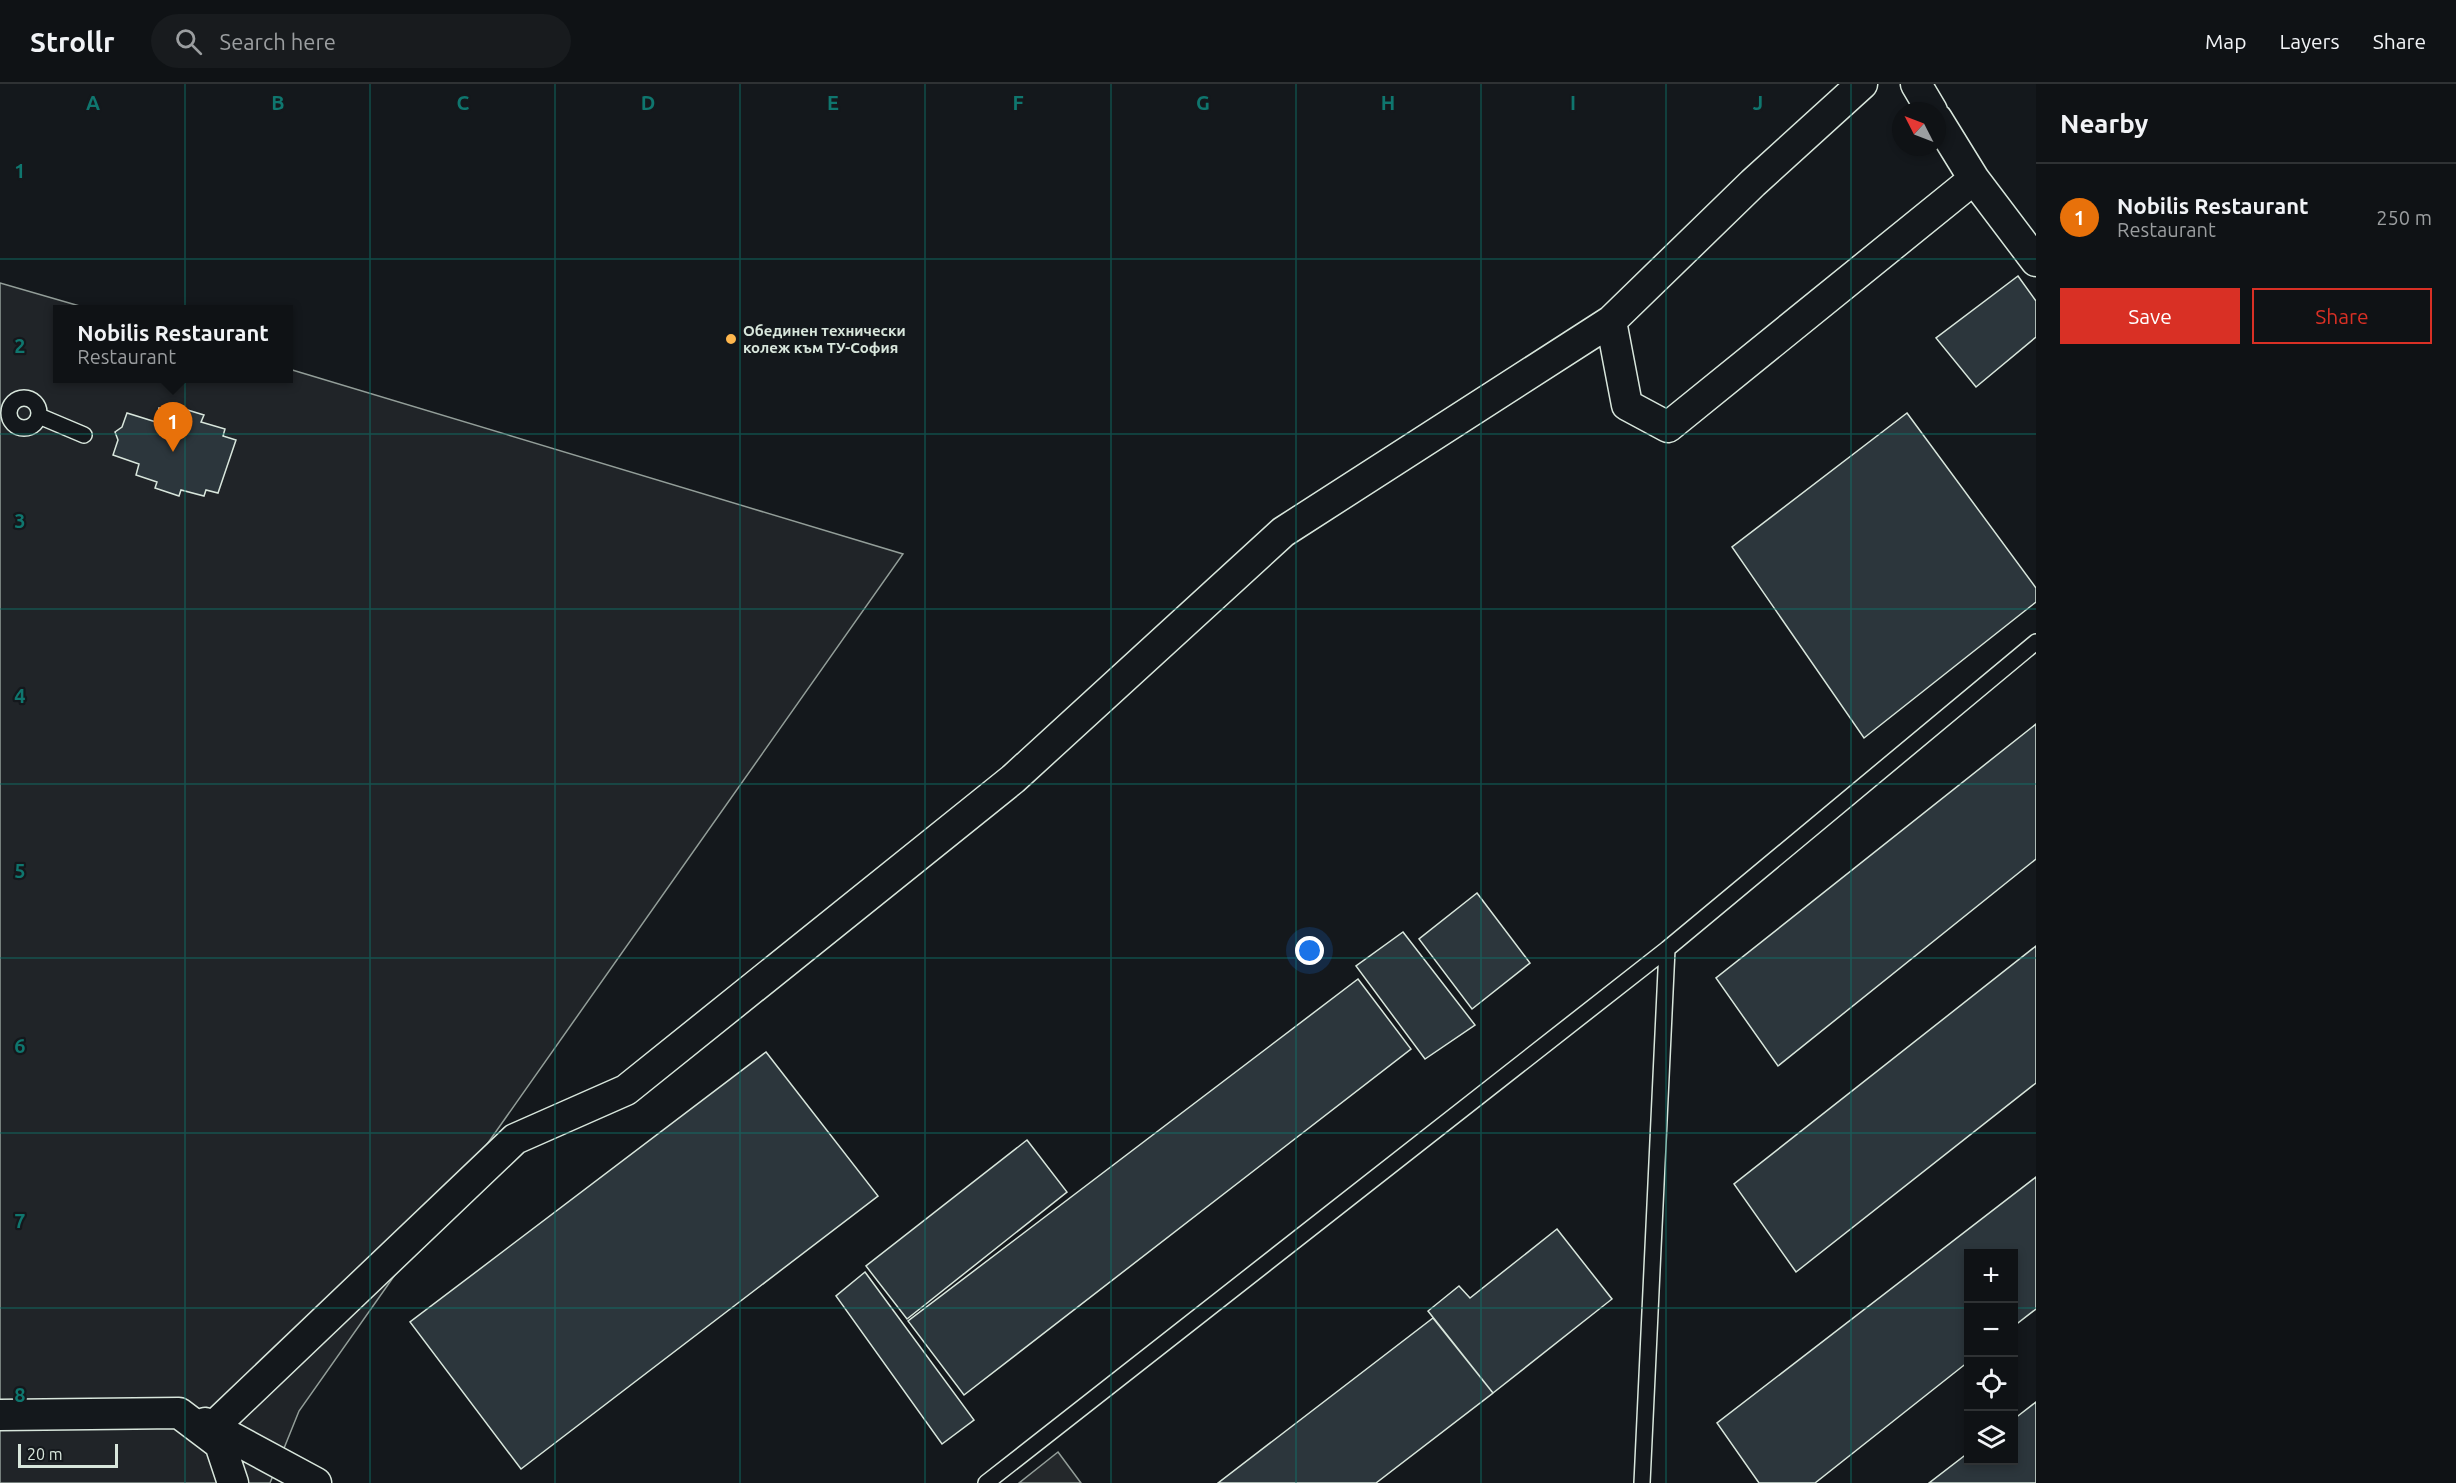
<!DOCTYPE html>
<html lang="en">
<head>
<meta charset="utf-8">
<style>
  body { margin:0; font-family:Ubuntu,sans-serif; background:#181b1e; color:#f1f3f6 }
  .controls { position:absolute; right:18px; bottom:18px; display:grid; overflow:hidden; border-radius:0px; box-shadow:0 3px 9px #0003 }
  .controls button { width:54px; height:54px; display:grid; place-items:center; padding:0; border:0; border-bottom:2px solid #2f3234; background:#0f1215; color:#f1f3f6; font:30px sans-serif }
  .compass { position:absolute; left:1892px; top:18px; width:54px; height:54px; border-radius:50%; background:#0f1215; box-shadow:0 3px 9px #0003; rotate:312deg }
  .scale { position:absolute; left:18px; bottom:15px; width:100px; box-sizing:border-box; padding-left:6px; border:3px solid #d8e6dc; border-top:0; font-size:16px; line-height:21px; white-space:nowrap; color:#d8e6dc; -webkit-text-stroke:4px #14181c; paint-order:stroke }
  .you { position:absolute; left:1310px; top:867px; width:21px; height:21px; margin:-15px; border:4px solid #fff; border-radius:50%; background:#1a73e8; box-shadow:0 0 0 9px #1a73e833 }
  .badge { display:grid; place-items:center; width:39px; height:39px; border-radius:50%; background:#d93025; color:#fff; font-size:20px; font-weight:700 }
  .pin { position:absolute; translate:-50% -50px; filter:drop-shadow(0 2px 3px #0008) }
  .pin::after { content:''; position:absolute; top:32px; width:21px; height:18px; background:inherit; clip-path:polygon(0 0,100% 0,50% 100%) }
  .popup { position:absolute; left:53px; top:221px; width:240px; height:78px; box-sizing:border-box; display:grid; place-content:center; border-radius:0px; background:#0f1215; filter:drop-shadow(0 2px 4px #0005); font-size:20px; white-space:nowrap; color:#9b9ea0 }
  .popup b { font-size:22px; color:#f1f3f6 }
  .popup::after { content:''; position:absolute; left:50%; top:100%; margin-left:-12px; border:12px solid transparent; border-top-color:#0f1215 }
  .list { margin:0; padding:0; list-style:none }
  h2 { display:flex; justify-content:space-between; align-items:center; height:78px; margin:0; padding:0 24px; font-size:26px }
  h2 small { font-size:20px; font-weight:400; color:#9b9ea0 }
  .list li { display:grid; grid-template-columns:39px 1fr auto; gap:18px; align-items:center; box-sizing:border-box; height:108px; padding:0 24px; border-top:2px solid #2f3234 }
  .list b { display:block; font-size:22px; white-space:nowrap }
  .list p { margin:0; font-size:20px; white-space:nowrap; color:#9b9ea0 }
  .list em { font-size:20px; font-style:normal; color:#9b9ea0 }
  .actions { display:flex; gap:12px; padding:18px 24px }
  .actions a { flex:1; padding:14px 0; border:2px solid #d93025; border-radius:0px; text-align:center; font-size:21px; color:#d93025 }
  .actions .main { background:#d93025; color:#fff }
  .icon { flex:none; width:33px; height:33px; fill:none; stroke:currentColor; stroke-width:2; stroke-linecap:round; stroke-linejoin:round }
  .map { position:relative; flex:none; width:2036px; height:1399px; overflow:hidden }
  header { display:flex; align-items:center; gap:36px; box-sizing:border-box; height:84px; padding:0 30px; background:#0f1215; border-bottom:2px solid #2f3234 }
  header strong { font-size:28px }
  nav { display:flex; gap:33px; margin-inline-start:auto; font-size:21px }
  .search { width:420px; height:54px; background:#181b1e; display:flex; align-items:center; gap:15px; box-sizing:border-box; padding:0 21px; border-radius:33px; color:#9b9ea0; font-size:22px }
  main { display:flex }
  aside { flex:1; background:#0f1215 }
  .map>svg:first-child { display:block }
</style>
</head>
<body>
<header>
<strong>Strollr</strong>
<div class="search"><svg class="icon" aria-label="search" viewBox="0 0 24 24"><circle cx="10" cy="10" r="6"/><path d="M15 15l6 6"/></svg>Search here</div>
<nav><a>Map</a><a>Layers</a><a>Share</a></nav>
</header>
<main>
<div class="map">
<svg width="2036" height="1399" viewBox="0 0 2036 1399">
  <rect width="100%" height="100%" fill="#14181c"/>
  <!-- green -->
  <path fill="#202428" stroke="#939e99" stroke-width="1.5" d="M0,199L90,225L57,226V294H288L289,285L903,470L299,1327L270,1399H0Z"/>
  <!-- parking -->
  <path fill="#24282b" stroke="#939e99" stroke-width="1.5" d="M1058,1368L1081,1399H1019Z"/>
  <!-- building -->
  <path fill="#2c363c" stroke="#d8e6dc" stroke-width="1.5" d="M2018,192L2036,217V253L1976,303L1936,254Z
    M159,324L179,330L181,324L204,331L201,338L225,345L223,352L236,356L218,409L206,406L204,412L181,406L179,412L155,404L157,398L136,391L139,380L113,371L118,356L115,348L122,343L127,329L156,338Z
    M1907,329L2036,504V518L1864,654L1732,463Z
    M2036,640V775L1778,982L1716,894Z
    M1477,809L1530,879L1472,925L1419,855Z
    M1403,848L1475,941L1425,975L1356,882Z
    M2036,862V999L1796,1188L1734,1100Z
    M1358,895L1411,965L964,1311L908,1237Z
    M766,968L878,1112L521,1385L410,1238Z
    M1027,1056L1067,1108L907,1235L866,1182Z
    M2036,1093V1225L2014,1242V1170H1968V1278L1815,1399H1759L1717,1339Z
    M1557,1145L1612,1215L1493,1309L1428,1227L1459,1202L1470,1214Z
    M865,1188L974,1336L942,1360L836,1212Z
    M1433,1234L1493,1309L1376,1399H1218Z
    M2036,1318V1399H1929L1968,1369V1376H2014V1335Z"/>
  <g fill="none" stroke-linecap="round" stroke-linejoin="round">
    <defs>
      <path id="service" d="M9 329a15 15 0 1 1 30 0a15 15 0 1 1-30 0Z
        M39,332L84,351
        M986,1399L1667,865L2036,558
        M1642,1399L1667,865"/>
      <path id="minor" d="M1916,0L1932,27
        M1937,35L1974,95L2036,177
        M1611,237L1627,321L1668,343L1974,95
        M0,1331L179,1329L220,1360L233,1399
        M205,1339L316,1399
        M213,1343L515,1055L626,1006L1013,695L1283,448L1611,237L1753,99L1862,0"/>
    </defs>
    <!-- service casing -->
    <use href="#service" stroke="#d8e6dc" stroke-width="18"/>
    <!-- minor casing -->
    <use href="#minor" stroke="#d8e6dc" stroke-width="33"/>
    <!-- service -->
    <use href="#service" stroke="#14181c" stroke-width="15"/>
    <!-- minor -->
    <use href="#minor" stroke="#14181c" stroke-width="30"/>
  </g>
  <!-- grid -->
  <path fill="none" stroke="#0f766e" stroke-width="1.5" stroke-opacity="0.55" d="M185,0V1399M370,0V1399M555,0V1399M740,0V1399M925,0V1399M1111,0V1399M1296,0V1399M1481,0V1399M1666,0V1399M1851,0V1399M0,175H2036M0,350H2036M0,525H2036M0,700H2036M0,874H2036M0,1049H2036M0,1224H1968M2014,1224H2036"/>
  <!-- markers -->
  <circle fill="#ffb74d" stroke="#14181c" stroke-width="2" cx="731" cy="255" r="6"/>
  <g text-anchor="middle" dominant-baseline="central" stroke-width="4.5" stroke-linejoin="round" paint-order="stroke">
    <!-- poi labels -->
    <g font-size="15" font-weight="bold" fill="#d8e6dc" stroke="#14181c" text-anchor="start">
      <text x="743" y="246">Обединен технически<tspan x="743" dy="17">колеж към ТУ-София</tspan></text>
    </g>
  </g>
  <g font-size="20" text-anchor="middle" font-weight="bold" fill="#0f766e" stroke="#14181c" stroke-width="4.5" stroke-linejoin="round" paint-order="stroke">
    <text x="93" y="26">A</text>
    <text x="278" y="26">B</text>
    <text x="463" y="26">C</text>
    <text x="648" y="26">D</text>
    <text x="833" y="26">E</text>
    <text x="1018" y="26">F</text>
    <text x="1203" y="26">G</text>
    <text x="1388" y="26">H</text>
    <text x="1573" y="26">I</text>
    <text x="1758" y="26">J</text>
    <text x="20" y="94">1</text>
    <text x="20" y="269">2</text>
    <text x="20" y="444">3</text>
    <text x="20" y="619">4</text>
    <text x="20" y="794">5</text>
    <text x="20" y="969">6</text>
    <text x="20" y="1144">7</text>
    <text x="20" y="1318">8</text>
  </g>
</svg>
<div class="controls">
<button>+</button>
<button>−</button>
<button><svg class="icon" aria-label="locate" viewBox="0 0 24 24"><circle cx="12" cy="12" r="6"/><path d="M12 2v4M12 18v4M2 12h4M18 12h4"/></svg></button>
<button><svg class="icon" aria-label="layers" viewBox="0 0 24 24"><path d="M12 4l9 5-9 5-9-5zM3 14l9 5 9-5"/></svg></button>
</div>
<svg class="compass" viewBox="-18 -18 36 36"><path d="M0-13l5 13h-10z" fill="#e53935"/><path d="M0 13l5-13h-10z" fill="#9b9ea0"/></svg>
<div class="scale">20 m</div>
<div class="you"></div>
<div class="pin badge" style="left:173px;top:368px;background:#e8710a">1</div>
<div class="popup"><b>Nobilis Restaurant</b>Restaurant</div>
</div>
<aside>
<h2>Nearby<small></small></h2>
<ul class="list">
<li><span class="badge" style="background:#e8710a">1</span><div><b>Nobilis Restaurant</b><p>Restaurant</p></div><em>250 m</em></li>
</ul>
<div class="actions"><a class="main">Save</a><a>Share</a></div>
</aside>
</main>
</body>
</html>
